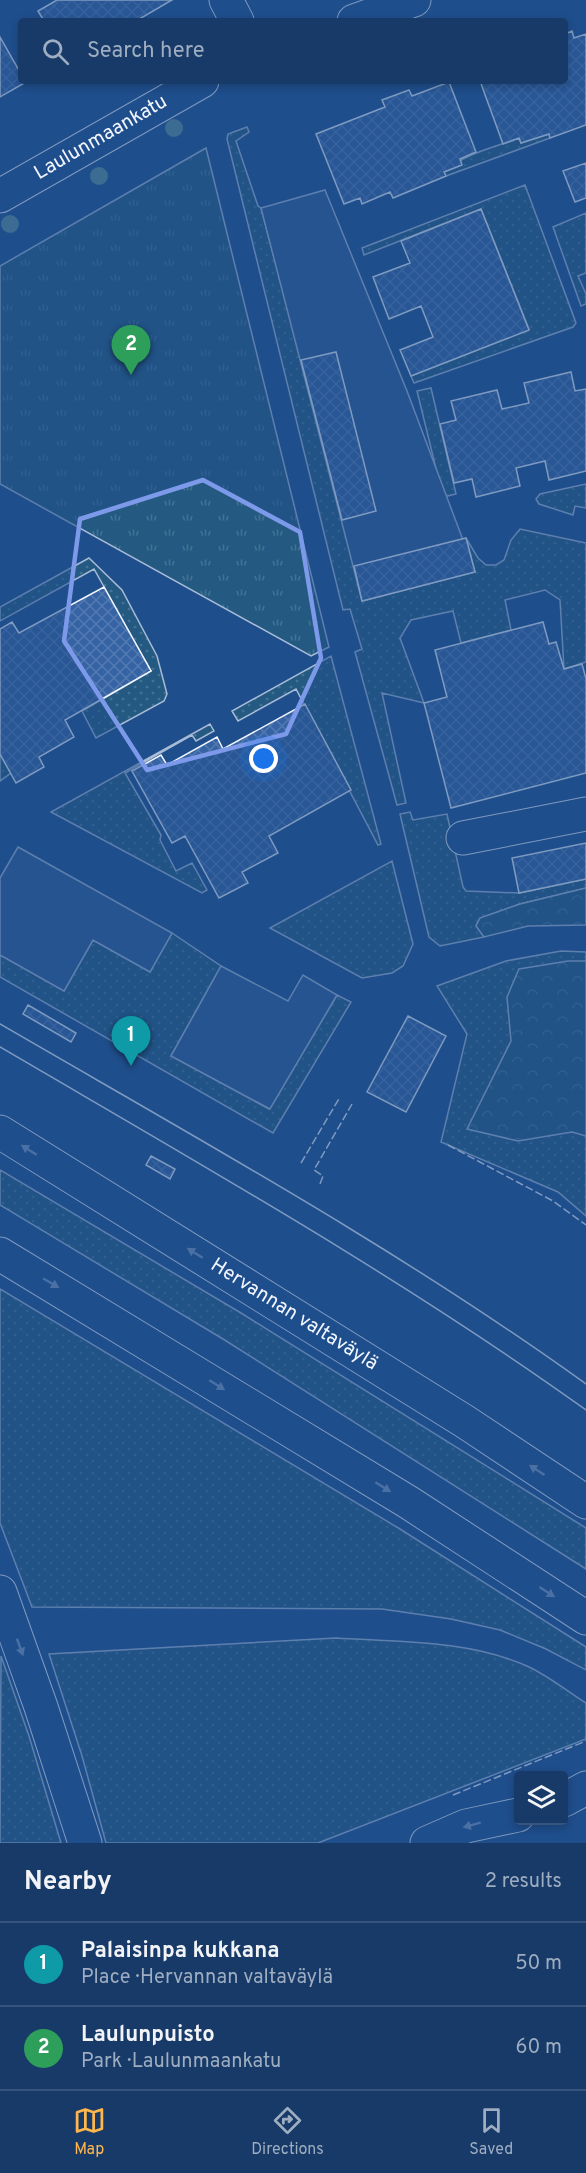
<!DOCTYPE html>
<html lang="en">
<head>
<meta charset="utf-8">
<style>
  body { margin:0; font-family:Overpass,sans-serif; background:#20416f; color:#f1f3f6 }
  .controls { position:absolute; right:18px; bottom:18px; display:grid; overflow:hidden; border-radius:6px; box-shadow:0 3px 9px #0003 }
  .controls button { width:54px; height:54px; display:grid; place-items:center; padding:0; border:0; border-bottom:2px solid #36547d; background:#173a69; color:#f1f3f6; font:30px sans-serif }
  .you { position:absolute; left:264px; top:759px; width:21px; height:21px; margin:-15px; border:4px solid #fff; border-radius:50%; background:#1a73e8; box-shadow:0 0 0 9px #1a73e833 }
  .badge { display:grid; place-items:center; width:39px; height:39px; border-radius:50%; background:#ffb74d; color:#fff; font-size:20px; font-weight:700 }
  .pin { position:absolute; translate:-50% -50px; filter:drop-shadow(0 2px 3px #0008) }
  .pin::after { content:''; position:absolute; top:32px; width:21px; height:18px; background:inherit; clip-path:polygon(0 0,100% 0,50% 100%) }
  .list { margin:0; padding:0; list-style:none }
  h2 { display:flex; justify-content:space-between; align-items:center; height:78px; margin:0; padding:0 24px; font-size:26px }
  h2 small { font-size:20px; font-weight:400; color:#9eadc0 }
  .list li { display:grid; grid-template-columns:39px 1fr auto; gap:18px; align-items:center; box-sizing:border-box; height:84px; padding:0 24px; border-top:2px solid #36547d }
  .list b { display:block; font-size:22px; white-space:nowrap }
  .list p { margin:0; font-size:20px; white-space:nowrap; color:#9eadc0 }
  .list em { font-size:20px; font-style:normal; color:#9eadc0 }
  .icon { flex:none; width:33px; height:33px; fill:none; stroke:currentColor; stroke-width:2; stroke-linecap:round; stroke-linejoin:round }
  .map { position:relative; flex:none; width:586px; height:1843px; overflow:hidden }
  .search { position:absolute; background:#173a69; box-shadow:0 3px 9px #0003; left:18px; right:18px; top:18px; height:66px; display:flex; align-items:center; gap:15px; box-sizing:border-box; padding:0 21px; border-radius:6px; color:#9eadc0; font-size:22px }
  .sheet { height:246px; background:#173a69 }
  nav { display:flex; justify-content:space-around; align-items:center; box-sizing:border-box; height:84px; border-top:2px solid #36547d; background:#173a69; font-size:16px; color:#9eadc0 }
  nav a { display:grid; justify-items:center; gap:3px }
  nav .on { color:#ffb74d }
  .map>svg:first-child { display:block }
</style>
</head>
<body>
<div class="map">
<svg width="586" height="1843" viewBox="0 0 586 1843">
  <defs>
    <pattern id="grass-dots" width="8" height="8" patternUnits="userSpaceOnUse" patternTransform="scale(1.5)"><rect width="8" height="8" fill="#245a82"/><path d="M2 2h.1M6 6h.1" fill="none" stroke="#447295" stroke-width="1.8" stroke-linecap="round"/></pattern>
    <pattern id="forest-crowns" width="20" height="18" patternUnits="userSpaceOnUse" patternTransform="scale(1.5)"><rect width="20" height="18" fill="#245a82"/><path d="M2 6a3 3 0 1 1 6 0M12 15a3 3 0 1 1 6 0" fill="none" stroke="#447295"/></pattern>
    <pattern id="park-tufts" width="24" height="20" patternUnits="userSpaceOnUse" patternTransform="scale(1.5)"><rect width="24" height="20" fill="#245a82"/><path d="M3 7l-1-3M5 7V3M7 7l1-3M15 17l-1-3M17 17v-4M19 17l1-3" fill="none" stroke="#447295"/></pattern>
    <pattern id="building-cross-hatch" width="8" height="8" patternUnits="userSpaceOnUse" patternTransform="scale(1.5)"><rect width="8" height="8" fill="#3563a3"/><path d="M0 0l8 8M0 8l8-8" fill="none" stroke="#537ab1"/></pattern>
  </defs>
  <rect width="100%" height="100%" fill="#1f4e8c"/>
  <!-- grass -->
  <path fill="url(#grass-dots)" stroke="#a8bbd7" stroke-width="1.5" d="M247,127L249,132L236,141L258,206L261,208L301,360L475,572L466,538L478,558L486,565H496L504,560L511,540L520,529L586,543V662L564,669L560,600L545,590L505,600L511,630L461,643L453,611L411,620L400,638L424,703L382,693L406,803L397,805L355,652L362,649L350,609L343,610L227,139L228,134Z
    M549,134L550,138L446,176L444,172C466,153 492,148 519,138L521,143Z
    M525,185L576,323L573,327L414,383L411,376L529,329L481,209L364,255L362,248Z
    M586,213V273L578,276L586,294V304L581,306L553,227Z
    M431,388L456,494L443,497L417,391Z
    M586,484V508L575,506L573,515L539,504L536,499L540,494Z
    M89,558L122,590L157,656L167,694L164,701L96,738L82,711L151,671L94,569L0,621V607Z
    M331,656L381,844L378,845L296,689L238,721L232,711Z
    M210,724L214,731L196,741L192,735L125,773L161,835L160,840L176,871L192,863L207,890L202,893L51,812Z
    M0,754L11,773L0,781Z
    M410,812L413,820L447,814L463,887L466,891L519,893L586,879V888L520,904L480,918L476,926L484,937L440,946L429,937L400,814Z
    M392,861L413,944L403,966L392,973L362,978L270,928Z
    M172,933L221,966L171,1056L269,1109L337,995L351,1002L273,1133L0,977V955L64,991L93,940L150,972Z
    M561,951L586,952V1216L558,1192L441,1142L467,1034L437,986L506,961Z
    M0,1170L241,1313L586,1528V1569L223,1339L0,1205Z
    M0,1289L400,1529L586,1647V1670L546,1649L500,1630L451,1619L382,1609L32,1607L0,1523Z
    M336,1638C399,1642 468,1640 527,1666C547,1675 567,1691 586,1703V1739L318,1843H106L82,1756L49,1654Z
    M1,1656L29,1736L61,1843H0Z"/>
  <!-- forest -->
  <path fill="url(#forest-crowns)" stroke="#a8bbd7" stroke-width="1.5" d="M586,888V925L528,926L484,937L476,926L480,918L520,904Z
    M568,961H586V1136L572,1132L518,1141L467,1129L511,1041L507,997L519,969Z"/>
  <!-- park -->
  <path fill="url(#park-tufts)" stroke="#a8bbd7" stroke-width="1.5" d="M206,148L329,647L311,656L0,484V266Z"/>
  <!-- parking -->
  <path fill="#305b95" stroke="#a8bbd7" stroke-width="1.5" d="M325,190L407,391L475,572L362,601L261,208Z
    M18,847L172,933L150,972L93,940L64,991L0,955V878Z
    M221,966L288,1001L303,975L337,995L270,1109L171,1056Z"/>
  <!-- building -->
  <path fill="url(#building-cross-hatch)" stroke="#f2f6ff" stroke-width="1.5" d="M57,0H172L136,21H44L38,11Z
    M572,31L574,38L586,34V125L550,138L549,134L521,143L519,138L503,144L480,81H565V34Z
    M0,37L21,74V81L26,82L0,97Z
    M449,82L476,152L460,159L462,165L444,172L446,176L393,198L390,192L362,204L360,198L344,204L316,134L385,107L382,100L409,90L412,96Z
    M586,163V198L575,202L563,171Z
    M481,209L529,330L411,376L400,350L433,337L421,306L389,319L373,277L410,263L401,241Z
    M336,352L376,511L342,520L301,360Z
    M571,372L575,391L586,389V471L549,480L545,461L516,468L520,486L476,497L472,479L454,483L440,424L456,420L451,401L497,390L502,409L529,403L524,383Z
    M466,538L475,572L362,601L354,566Z
    M104,587L151,671L65,720L74,737L39,757L44,767L16,783L0,754V629L12,622L19,633Z
    M543,622L549,644L556,642L564,669L582,664L586,679V773L451,808L424,703L447,697L435,650Z
    M305,704L351,790L269,836L278,853L242,872L248,883L219,898L185,836L172,843L132,771L161,755L167,765L217,737L223,749Z
    M586,843V879L519,893L512,858Z
    M28,1005L76,1033L71,1042L23,1014Z
    M408,1016L446,1036L406,1112L367,1092Z
    M151,1156L175,1169L170,1179L146,1165Z"/>
  <g fill="none" stroke-linecap="round" stroke-linejoin="round">
    <defs>
      <path id="street" d="M226,0L237,21
        M354,21L414,0
        M0,196L202,81
        M463,838L586,814"/>
      <path id="secondary" d="M564,1800L586,1788
        M427,1843L466,1826L518,1815"/>
      <path id="highway" d="M0,1132L464,1421L586,1502
        M0,1254L408,1502L586,1618
        M0,1592L41,1707L85,1843"/>
    </defs>
    <!-- street casing -->
    <use href="#street" stroke="#f2f6ff" stroke-width="35"/>
    <!-- secondary casing -->
    <use href="#secondary" stroke="#f2f6ff" stroke-width="35"/>
    <!-- highway casing -->
    <use href="#highway" stroke="#f2f6ff" stroke-width="35"/>
    <!-- street -->
    <use href="#street" stroke="#1f4e8c" stroke-width="33"/>
    <!-- secondary -->
    <use href="#secondary" stroke="#1f4e8c" stroke-width="33"/>
    <!-- highway -->
    <use href="#highway" stroke="#1f4e8c" stroke-width="33"/>
    <!-- tram -->
    <path stroke="#f2f6ff" stroke-width="1.5" d="M0,1024C198,1139 400,1250 586,1384
      M0,1047C198,1163 399,1276 586,1410"/>
    <!-- fence -->
    <path stroke="#f2f6ff" stroke-width="1.5" stroke-dasharray="8 3" stroke-linecap="butt" d="M448,1145L553,1201L586,1225
      M301,1163L340,1097
      M320,1184L323,1176L314,1170L352,1104
      M453,1795L586,1741"/>
  </g>
  <!-- trees -->
  <g fill="#61919a">
    <circle cx="174" cy="128" r="9"/>
    <circle cx="99" cy="176" r="9"/>
    <circle cx="10" cy="224" r="9"/>
  </g>
  <!-- one-way arrows -->
  <defs><path id="oneway-solid" d="M-6-.8H1V-3.2L6.5 0L1 3.2V.8H-6Z" transform="scale(1.5)"/></defs>
  <g fill="#7e9ac0">
    <use href="#oneway-solid" transform="translate(29 1150) rotate(-148)"/>
    <use href="#oneway-solid" transform="translate(195 1253) rotate(-148)"/>
    <use href="#oneway-solid" transform="translate(51 1283) rotate(30)"/>
    <use href="#oneway-solid" transform="translate(217 1385) rotate(32)"/>
    <use href="#oneway-solid" transform="translate(537 1470) rotate(-147)"/>
    <use href="#oneway-solid" transform="translate(383 1487) rotate(32)"/>
    <use href="#oneway-solid" transform="translate(547 1592) rotate(33)"/>
    <use href="#oneway-solid" transform="translate(20 1647) rotate(70)"/>
    <use href="#oneway-solid" transform="translate(472 1825) rotate(165)"/>
  </g>
  <!-- marked area -->
  <path d="M0 0H586V1843H0ZM203,480L300,532L321,658L286,734L147,770L64,641L80,519Z" fill="#1f4e8c" fill-opacity=".55" fill-rule="evenodd"/>
  <path fill="none" stroke="#7d9aea" stroke-width="4.5" stroke-linejoin="round" d="M203,480L300,532L321,658L286,734L147,770L64,641L80,519Z"/>
  <g text-anchor="middle" dominant-baseline="central" stroke-width="4.5" stroke-linejoin="round" paint-order="stroke">
    <!-- street labels -->
    <g font-size="20" fill="#f2f6ff" stroke="#1f4e8c">
      <text transform="translate(101 138) rotate(-30)">Laulunmaankatu</text>
      <text transform="translate(294 1315) rotate(32)">Hervannan valtaväylä</text>
    </g>
  </g>
</svg>
<div class="controls">
<button><svg class="icon" aria-label="layers" viewBox="0 0 24 24"><path d="M12 4l9 5-9 5-9-5zM3 14l9 5 9-5"/></svg></button>
</div>
<div class="you"></div>
<div class="pin badge" style="left:131px;top:1066px;background:#0f9aa8">1</div>
<div class="pin badge" style="left:131px;top:375px;background:#2e9e5b">2</div>
<div class="search"><svg class="icon" aria-label="search" viewBox="0 0 24 24"><circle cx="10" cy="10" r="6"/><path d="M15 15l6 6"/></svg>Search here</div>
</div>
<section class="sheet">
<h2>Nearby<small>2 results</small></h2>
<ul class="list">
<li><span class="badge" style="background:#0f9aa8">1</span><div><b>Palaisinpa kukkana</b><p>Place · Hervannan valtaväylä</p></div><em>50 m</em></li>
<li><span class="badge" style="background:#2e9e5b">2</span><div><b>Laulunpuisto</b><p>Park · Laulunmaankatu</p></div><em>60 m</em></li>
</ul>
</section>
<nav>
<a class="on"><svg class="icon" aria-label="map" viewBox="0 0 24 24"><path d="M3 6l6-2 6 2 6-2v14l-6 2-6-2-6 2zM9 4v14M15 6v14"/></svg>Map</a>
<a><svg class="icon" aria-label="directions" viewBox="0 0 24 24"><path d="M12 3l9 9-9 9-9-9zM9 14v-3h6M13 9l2 2-2 2"/></svg>Directions</a>
<a><svg class="icon" aria-label="saved" viewBox="0 0 24 24"><path d="M7 4h10v16l-5-4-5 4z"/></svg>Saved</a>
</nav>
</body>
</html>
